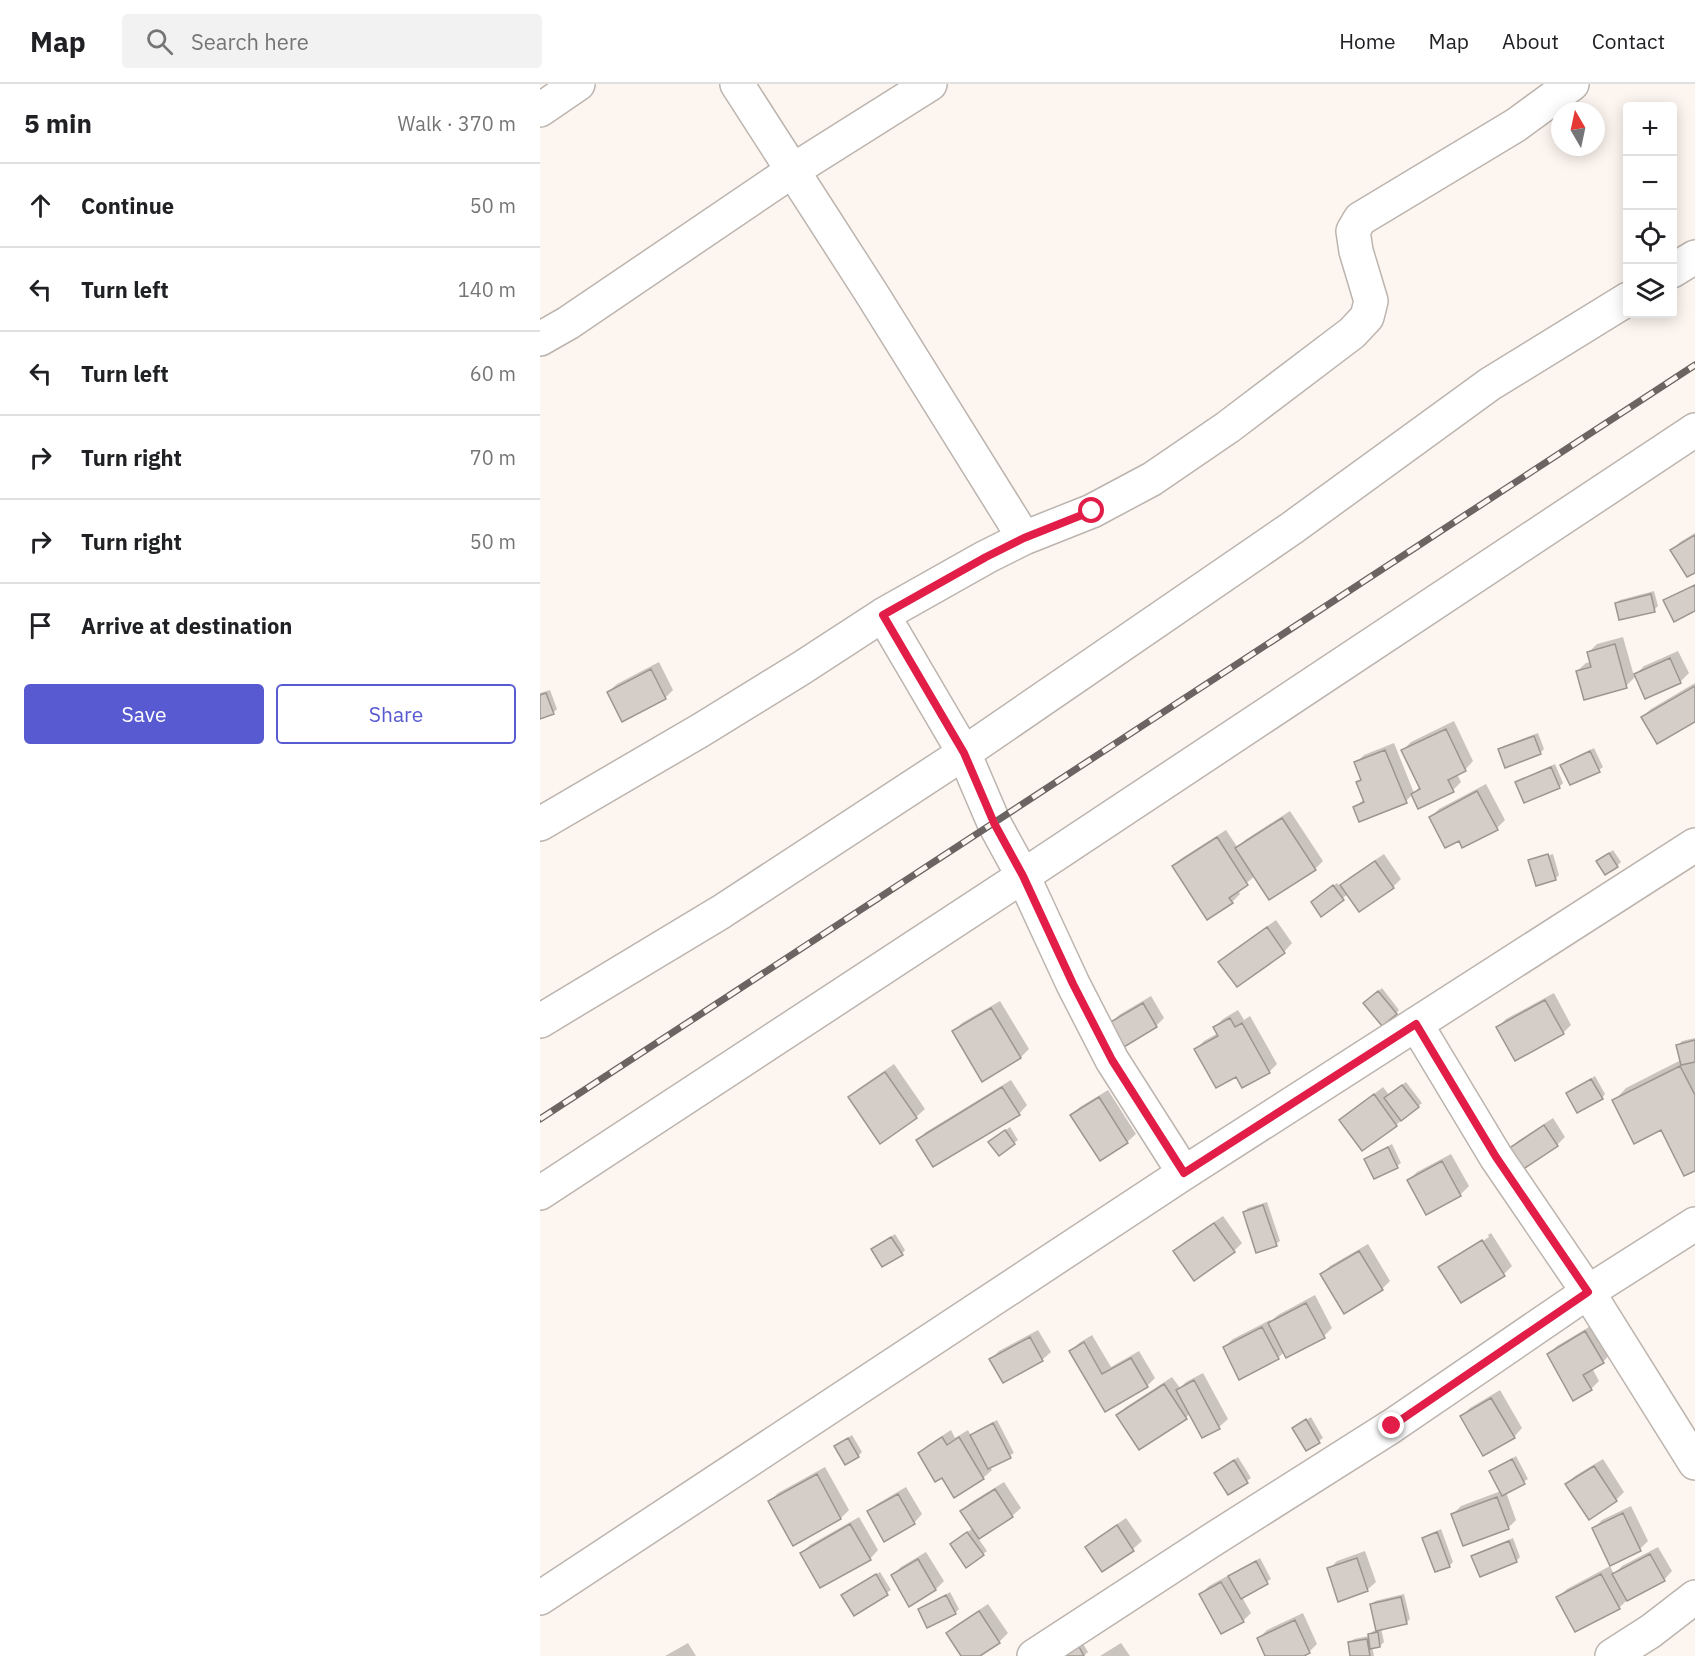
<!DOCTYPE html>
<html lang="en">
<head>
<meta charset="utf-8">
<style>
  body { margin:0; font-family:"IBM Plex Sans",sans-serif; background:#f2f2f2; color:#202124 }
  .controls { position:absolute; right:18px; top:18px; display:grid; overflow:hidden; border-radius:6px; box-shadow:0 3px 15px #0003 }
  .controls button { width:54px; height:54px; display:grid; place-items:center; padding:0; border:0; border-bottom:2px solid #e0e0e0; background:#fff; color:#202124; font:30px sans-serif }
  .compass { position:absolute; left:1011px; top:18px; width:54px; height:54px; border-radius:50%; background:#fff; box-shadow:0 3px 15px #0003; rotate:351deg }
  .stop { position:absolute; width:18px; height:18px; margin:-14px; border:4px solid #e11d48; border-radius:50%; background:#fff }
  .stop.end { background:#e11d48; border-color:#fff; box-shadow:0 2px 6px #0008 }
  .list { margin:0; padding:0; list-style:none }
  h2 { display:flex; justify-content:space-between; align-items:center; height:78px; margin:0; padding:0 24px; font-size:26px }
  h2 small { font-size:20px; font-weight:400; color:#757577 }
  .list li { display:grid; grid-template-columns:39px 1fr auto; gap:18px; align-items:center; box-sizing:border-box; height:84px; padding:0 24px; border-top:2px solid #e0e0e0 }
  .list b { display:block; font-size:22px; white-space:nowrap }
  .list em { font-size:20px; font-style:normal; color:#757577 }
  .actions { display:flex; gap:12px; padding:18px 24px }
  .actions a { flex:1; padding:14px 0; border:2px solid #585ad1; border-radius:6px; text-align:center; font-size:21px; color:#585ad1 }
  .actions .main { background:#585ad1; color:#fff }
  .icon { flex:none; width:33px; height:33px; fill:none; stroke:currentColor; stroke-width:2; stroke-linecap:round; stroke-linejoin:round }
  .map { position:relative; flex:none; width:1155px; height:1572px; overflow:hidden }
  header { display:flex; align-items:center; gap:36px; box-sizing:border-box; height:84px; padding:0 30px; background:#fff; border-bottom:2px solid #e0e0e0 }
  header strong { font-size:28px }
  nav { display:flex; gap:33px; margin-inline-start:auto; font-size:21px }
  .search { width:420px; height:54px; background:#f2f2f2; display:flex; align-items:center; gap:15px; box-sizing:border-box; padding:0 21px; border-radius:6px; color:#757577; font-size:22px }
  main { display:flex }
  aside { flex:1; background:#fff }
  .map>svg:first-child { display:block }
</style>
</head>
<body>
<header>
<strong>Map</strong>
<div class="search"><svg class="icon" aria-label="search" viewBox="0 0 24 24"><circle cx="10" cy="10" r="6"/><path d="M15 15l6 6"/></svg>Search here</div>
<nav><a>Home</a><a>Map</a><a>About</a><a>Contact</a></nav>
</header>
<main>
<aside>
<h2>5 min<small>Walk · 370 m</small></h2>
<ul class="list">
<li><svg class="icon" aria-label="ahead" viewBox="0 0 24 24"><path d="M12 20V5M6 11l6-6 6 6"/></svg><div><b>Continue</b></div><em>50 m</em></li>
<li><svg class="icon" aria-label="left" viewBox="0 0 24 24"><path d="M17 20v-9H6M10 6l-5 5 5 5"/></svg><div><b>Turn left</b></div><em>140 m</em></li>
<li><svg class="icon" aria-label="left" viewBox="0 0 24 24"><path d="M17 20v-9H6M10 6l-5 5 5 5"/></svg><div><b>Turn left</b></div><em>60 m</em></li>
<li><svg class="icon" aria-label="right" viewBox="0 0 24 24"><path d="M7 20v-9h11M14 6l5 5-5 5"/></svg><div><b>Turn right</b></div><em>70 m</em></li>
<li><svg class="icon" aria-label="right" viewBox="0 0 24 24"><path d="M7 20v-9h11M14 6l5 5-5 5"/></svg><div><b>Turn right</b></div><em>50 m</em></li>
<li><svg class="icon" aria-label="arrive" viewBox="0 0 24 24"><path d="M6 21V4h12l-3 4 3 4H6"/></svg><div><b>Arrive at destination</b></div></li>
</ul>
<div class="actions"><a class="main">Save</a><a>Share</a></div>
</aside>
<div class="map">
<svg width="1155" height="1572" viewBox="0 0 1155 1572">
  <rect width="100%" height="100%" fill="#fdf5ef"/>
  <!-- shadow -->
  <path fill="#0003" d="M1155,449V487L1132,466L1140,458Z
    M1155,500V525L1125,516L1129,513Z
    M1114,507L1118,522L1114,526L1076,519L1080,516Z
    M1083,553L1094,592L1104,582L1138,567L1149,589L1141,597L1106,613L1096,592L1086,602L1037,587L1046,579L1051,578L1049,568L1057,560Z
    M119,578L133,606L125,614L68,608L77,600Z
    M1155,599V636L1102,633L1111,625Z
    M10,606L17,625L13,629L0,634V609Z
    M914,637L933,677L925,686L917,690L921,698L913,706L873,710L866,717L814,724L824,715L818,698L822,694L816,679L824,671L854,659L874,709L880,702L863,666L871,658Z
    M998,649L1004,665L1000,669L960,666L964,662Z
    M1054,664L1063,683L1059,686L1021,681L1025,678Z
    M1015,680L1023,699L1019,703L985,717L977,698L981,695Z
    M946,700L965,736L957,744L920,755L891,733L899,725Z
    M750,727L783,777L775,785L715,792L698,806L700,810L692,818L667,834L633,782L642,774L686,746L698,764L705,756Z
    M1073,766L1081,778L1077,782L1058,777Z
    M844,770L861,795L853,803L808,810L782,830L776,814L797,799L801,803L810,793Z
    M1013,770L1019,791L1015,795L990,776L992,774V776Z
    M736,836L752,859L744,868L697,901L680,878L688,870Z
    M842,904L859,926L856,929L828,916Z
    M1014,909L1031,941L1023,949L958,943L966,935Z
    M611,912L624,934L616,942L571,939L579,931Z
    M460,917L489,965L481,973L414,947L422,939Z
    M698,926L704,936L710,932L737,980L729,988L696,991L656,965L664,957L678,949L675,943L683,935Z
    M1155,954V1085L1121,1044L1074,1017L1086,1004L1141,976L1138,961L1142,957Z
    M354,980L385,1025L376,1033L310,1014L318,1005Z
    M1055,992L1065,1010L1062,1014L1028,1009Z
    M471,996L487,1021L479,1030L378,1056L386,1048Z
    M866,998L882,1019L856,1041L801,1036L843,1003L849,1011Z
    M568,1006L596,1050L587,1058L560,1075L532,1031L540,1023Z
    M1013,1034L1025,1053L1017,1061L970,1065L978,1057Z
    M470,1043L478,1056L459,1070L454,1054Z
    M852,1060L861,1079L857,1082L825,1075Z
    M911,1070L929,1102L921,1110L887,1129L869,1096L877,1088Z
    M727,1118L740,1157L736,1160L704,1128L708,1124Z
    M683,1132L702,1159L694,1167H635L643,1159Z
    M951,1149L972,1182L964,1190L900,1183L908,1176V1179L949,1153L948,1151Z
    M355,1150L365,1166L362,1170L333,1165Z
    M828,1160L850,1197L842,1205L782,1190L790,1182Z
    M775,1211L792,1244L784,1252L744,1268L738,1274L684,1263L693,1255L730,1236L731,1237L738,1231Z
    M1054,1240L1071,1269L1063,1278L1052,1284L1059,1297L1051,1305L1008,1270L1017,1262Z
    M498,1246L511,1268L502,1276L463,1297L451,1275L459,1267Z
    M552,1251L571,1283L599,1267L615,1294L607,1302L565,1326L531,1267L539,1259Z
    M663,1289L688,1335L679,1343L663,1352L650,1329L646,1334L578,1331L586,1323L632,1293L640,1304L646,1298Z
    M960,1306L982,1344L974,1353L922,1332L930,1324Z
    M771,1333L783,1354L767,1365L758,1341Z
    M457,1336L474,1369L450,1383L452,1386L443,1394L414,1412L402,1392L379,1369L388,1361L411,1346L415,1354L428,1346L431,1352L436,1347Z
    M312,1351L322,1368L318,1372L296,1362Z
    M976,1372L988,1395L966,1408L976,1436L968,1444L913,1430L921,1422L961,1407L951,1387Z
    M698,1373L711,1394L689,1409L675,1389Z
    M1063,1375L1084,1408L1076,1416L1027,1400L1035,1392Z
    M285,1383L309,1426L301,1434L253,1460L230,1417L238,1409Z
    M464,1398L481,1424L472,1432L438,1454L447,1467L443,1470L415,1457L433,1444L422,1427L430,1419Z
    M366,1403L382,1430L374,1439L329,1428L337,1420Z
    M1091,1422L1108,1457L1100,1465L1054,1444L1062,1436Z
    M319,1433L338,1466L330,1475L262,1469L270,1461Z
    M586,1434L602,1457L593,1465L563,1486L547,1463L555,1455Z
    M901,1445L913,1478L909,1482L883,1454L887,1451Z
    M973,1454L980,1473L977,1476L940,1491L933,1472L937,1469Z
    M1118,1463L1132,1487L1124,1496L1088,1515L1079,1524L1018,1513L1027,1505L1070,1482L1074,1490L1082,1482Z
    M825,1467L836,1498L827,1506L789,1485L797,1477Z
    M386,1468L404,1497L396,1505L353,1491L361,1483Z
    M720,1474L731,1495L702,1513L711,1529L703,1537L661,1510L669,1502Z
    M340,1488L351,1506L314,1530L307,1508Z
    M410,1508L419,1525L415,1529L380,1526Z
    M864,1510L870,1535L866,1539L841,1544L844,1558L840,1562L832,1563L834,1572H812L810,1559L814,1555L829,1552L833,1547L837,1546L831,1521L835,1517Z
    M448,1520L468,1549L459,1558L437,1572H423L408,1549L416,1541Z
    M763,1529L777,1560L769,1568L760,1572H727L719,1554L727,1546Z
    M542,1558L548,1568L544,1572H527Z
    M148,1559L156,1572H125Z
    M581,1559L590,1572H560Z"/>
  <!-- building -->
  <path fill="#d5cdc7" stroke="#9d9690" stroke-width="1.5" d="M1155,451V489L1147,493L1130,466Z
    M1155,501V527L1134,538L1123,516Z
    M1111,510L1115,528L1079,536L1075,519Z
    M1075,560L1087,604L1044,616L1036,587L1051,583L1047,568Z
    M1130,574L1141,599L1105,615L1094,590Z
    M111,585L126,615L82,638L67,608Z
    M1155,602V638L1117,660L1101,633Z
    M6,609L14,630L0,635V611Z
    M906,645L926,687L908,696L914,708L878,725L871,710L880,705L861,666Z
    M994,652L1001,670L965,684L958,665Z
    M845,666L867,719L819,738L813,723L824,718L816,698L821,696L814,678Z
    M1050,667L1060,688L1030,701L1020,681Z
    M1011,683L1020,704L984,719L975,698Z
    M937,707L958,746L922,764L919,757L905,764L889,733Z
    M742,734L776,786L729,816L695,764Z
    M677,753L708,801L689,814L693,819L667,836L632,782Z
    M1069,769L1078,783L1065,791L1056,777Z
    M1008,770L1016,796L996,802L988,776Z
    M835,777L854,804L819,828L800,801Z
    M793,801L804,816L781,833L771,818Z
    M727,843L745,869L697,903L678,878Z
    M838,907L857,930L842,942L823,919Z
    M1005,916L1024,950L975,977L956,943Z
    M603,919L617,943L584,963L569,939Z
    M451,924L481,974L442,998L412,947Z
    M690,934L695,943L702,939L730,989L702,1004L696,993L676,1004L654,965L678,952L673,943Z
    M1155,956V978L1141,981L1136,961Z
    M1140,982L1155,1011V1087L1144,1092L1121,1046L1094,1060L1072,1016Z
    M345,988L377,1034L340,1060L308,1013Z
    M1051,995L1063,1015L1037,1029L1026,1009Z
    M862,1001L879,1023L861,1037L844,1014Z
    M462,1003L480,1031L393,1083L376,1056Z
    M834,1010L857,1042L822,1067L799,1036Z
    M559,1013L588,1059L560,1077L530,1031Z
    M1004,1041L1018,1062L982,1086L968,1065Z
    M465,1046L475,1060L459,1072L448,1058Z
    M848,1063L858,1084L834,1095L824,1075Z
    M902,1077L921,1112L886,1131L867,1096Z
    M723,1121L737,1162L716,1169L703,1128Z
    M674,1139L695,1168L654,1197L633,1167Z
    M351,1153L363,1171L342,1183L331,1165Z
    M942,1156L965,1192L921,1219L898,1183Z
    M819,1167L843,1206L804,1230L780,1190Z
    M766,1219L785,1254L746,1274L728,1239Z
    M722,1243L739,1275L699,1296L683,1263Z
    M1045,1247L1064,1279L1043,1291L1052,1306L1033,1317L1007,1270Z
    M490,1253L503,1277L463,1299L449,1275Z
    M544,1258L562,1290L591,1274L608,1303L565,1328L529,1267Z
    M654,1296L680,1345L662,1354L636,1306Z
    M624,1300L647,1335L599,1366L576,1331Z
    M951,1314L975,1354L943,1372L920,1332Z
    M766,1335L780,1359L766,1367L752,1344Z
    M453,1339L471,1374L448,1385L430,1351Z
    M402,1353L407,1361L419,1353L444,1395L414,1414L402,1394L395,1398L378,1369Z
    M308,1354L319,1373L305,1381L294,1362Z
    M972,1375L985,1400L962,1412L949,1387Z
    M694,1376L708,1399L688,1411L674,1389Z
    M1054,1382L1077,1417L1049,1436L1025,1400Z
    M277,1390L301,1435L253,1462L228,1417Z
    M455,1405L473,1433L439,1455L420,1427Z
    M358,1410L375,1440L344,1458L327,1427Z
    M957,1413L969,1445L923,1462L911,1430Z
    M1083,1429L1101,1467L1070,1482L1052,1444Z
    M310,1440L331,1476L280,1504L260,1469Z
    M577,1441L594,1467L562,1488L545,1463Z
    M427,1448L444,1471L426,1484L410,1460Z
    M897,1448L910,1483L895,1488L882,1454Z
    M969,1457L977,1478L940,1493L931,1472Z
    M1110,1470L1125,1497L1087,1517L1072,1490Z
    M817,1474L828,1507L798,1518L787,1484Z
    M378,1475L396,1506L369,1523L351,1491Z
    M716,1477L728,1500L701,1515L688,1492Z
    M336,1490L348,1511L314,1532L301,1511Z
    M1061,1490L1080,1525L1035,1548L1016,1513Z
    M681,1498L704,1538L681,1550L659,1510Z
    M406,1511L416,1530L387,1544L378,1525Z
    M861,1513L867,1540L836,1547L830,1520Z
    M439,1527L460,1559L440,1572H421L406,1549Z
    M755,1536L770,1569L764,1572H725L717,1554Z
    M838,1548L840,1563L830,1565L828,1550Z
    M827,1555L830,1572H810L808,1558Z
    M538,1561L544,1572H526L524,1569Z"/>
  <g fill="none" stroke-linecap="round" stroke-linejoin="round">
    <defs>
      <path id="minor" d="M197,0L332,210L484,454
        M0,26L38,0
        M1132,187L1155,173
        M0,255L28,239L252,87L390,0
        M343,531L424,669L454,739L483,792L533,900L572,976L644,1089
        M0,740L161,646L260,585L343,531L446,473L484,454L552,427L612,395L688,343L812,249L827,233L831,217L816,167L813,147L820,135L976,41L1032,0
        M0,937L181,828L424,669L752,444L950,300L1088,215
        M876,940L956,1073L1048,1208L1155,1379
        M0,1109L483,792L1155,346
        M0,1514L644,1089L1155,761
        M494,1572L669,1458L852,1342L1048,1208L1155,1140
        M1072,1572L1111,1547L1155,1513"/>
    </defs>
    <!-- minor casing -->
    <use href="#minor" stroke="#bcb4ae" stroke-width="36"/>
    <!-- minor -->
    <use href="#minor" stroke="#fff" stroke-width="33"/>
    <defs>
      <path id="rail" d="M0,1035L1155,281"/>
    </defs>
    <!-- rail casing -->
    <use href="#rail" stroke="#6a6562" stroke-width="7"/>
    <!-- rail -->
    <use href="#rail" stroke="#fdf5ef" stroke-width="4.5" stroke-dasharray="14" stroke-linecap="butt"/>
  </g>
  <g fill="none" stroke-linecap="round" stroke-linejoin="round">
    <!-- route -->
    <path stroke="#e11d48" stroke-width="8" d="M552,427L484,454L446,473L343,531L424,669L454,739L483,792L533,900L572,976L644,1089L876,940L956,1073L1048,1208L852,1342"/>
  </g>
</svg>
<div class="controls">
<button>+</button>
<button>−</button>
<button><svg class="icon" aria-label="locate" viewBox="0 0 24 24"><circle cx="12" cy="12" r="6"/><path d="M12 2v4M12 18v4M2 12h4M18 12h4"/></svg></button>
<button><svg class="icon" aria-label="layers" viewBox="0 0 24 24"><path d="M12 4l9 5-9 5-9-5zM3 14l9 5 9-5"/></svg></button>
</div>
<svg class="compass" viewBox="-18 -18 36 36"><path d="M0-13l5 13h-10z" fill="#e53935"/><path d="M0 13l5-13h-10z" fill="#757577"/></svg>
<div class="stop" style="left:552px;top:427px"></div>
<div class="stop end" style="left:852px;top:1342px"></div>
</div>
</main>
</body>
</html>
